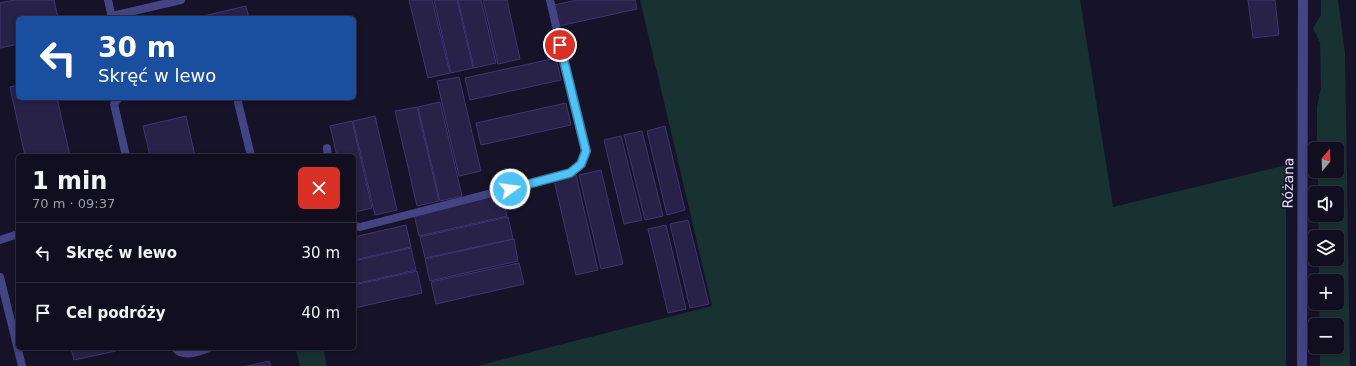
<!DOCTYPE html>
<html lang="pl">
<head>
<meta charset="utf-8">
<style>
	:root { --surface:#100e1f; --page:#1e1c2c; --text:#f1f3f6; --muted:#9c9ca4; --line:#302e3d }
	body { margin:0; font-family:"DejaVu Sans",sans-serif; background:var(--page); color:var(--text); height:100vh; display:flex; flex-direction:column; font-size:15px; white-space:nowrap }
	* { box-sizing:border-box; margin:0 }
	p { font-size:13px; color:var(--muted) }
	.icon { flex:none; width:22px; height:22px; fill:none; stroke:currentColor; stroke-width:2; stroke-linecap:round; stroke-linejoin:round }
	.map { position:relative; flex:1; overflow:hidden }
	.details { position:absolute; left:16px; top:154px; width:340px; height:196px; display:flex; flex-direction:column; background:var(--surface); border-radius:6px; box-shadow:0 2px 6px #0003,0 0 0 1px var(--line) }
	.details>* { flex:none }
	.top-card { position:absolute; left:16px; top:16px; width:340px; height:84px; border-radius:6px; box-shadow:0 2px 6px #0003,0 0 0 1px var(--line); background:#1a4fa0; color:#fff; overflow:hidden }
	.needle { width:26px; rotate:19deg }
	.controls { position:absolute; left:1308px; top:142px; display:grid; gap:8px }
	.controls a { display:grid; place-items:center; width:36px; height:36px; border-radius:6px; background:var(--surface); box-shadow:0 2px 6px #0003,0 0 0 1px var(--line); font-size:20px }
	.pin { position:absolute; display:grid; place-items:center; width:34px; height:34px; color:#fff; margin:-17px; border:2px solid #fff; border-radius:50%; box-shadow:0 1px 4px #0007 }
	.me { position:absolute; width:44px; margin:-22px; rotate:76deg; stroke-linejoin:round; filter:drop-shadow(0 0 3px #0008) }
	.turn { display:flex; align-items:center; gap:14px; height:84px; padding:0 16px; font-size:18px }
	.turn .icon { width:52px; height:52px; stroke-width:2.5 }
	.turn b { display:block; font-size:28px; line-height:34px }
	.round { display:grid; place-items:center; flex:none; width:42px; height:42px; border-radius:6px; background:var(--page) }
	.headline { display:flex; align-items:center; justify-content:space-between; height:68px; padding:0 16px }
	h1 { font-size:24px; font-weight:600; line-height:30px }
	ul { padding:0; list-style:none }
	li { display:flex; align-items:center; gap:12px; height:60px; padding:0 16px; border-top:1px solid var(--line) }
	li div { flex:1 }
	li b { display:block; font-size:15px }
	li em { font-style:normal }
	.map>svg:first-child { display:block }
	.green { fill:#173231 }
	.building { fill:#282148; stroke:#403572 }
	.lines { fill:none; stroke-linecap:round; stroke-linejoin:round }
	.lane { stroke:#444383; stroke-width:8 }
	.street { stroke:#444383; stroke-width:10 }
	.route-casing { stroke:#337fa1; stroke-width:10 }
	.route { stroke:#4fc3f7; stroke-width:7 }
	.labels { text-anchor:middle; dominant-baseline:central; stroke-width:3; stroke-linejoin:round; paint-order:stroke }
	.street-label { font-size:14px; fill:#e1defc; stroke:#161329 }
</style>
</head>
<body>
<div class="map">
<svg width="1356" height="366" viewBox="0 0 1356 366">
	<rect width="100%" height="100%" fill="#161329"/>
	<path class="green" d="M640,0H1080L1113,207L1286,165V366H477L712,306Z
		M1321,0H1338L1345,53L1350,366H1320V347H1337V325H1320L1319,303H1337V281H1319V259H1337V237H1319L1318,215H1337V193H1318V171H1337V149H1317V107L1321,88L1320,42L1313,28L1321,15Z
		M306,348H323L327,366H300L296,350Z"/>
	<path class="building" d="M14,0H54L58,18H18V44L0,48V3Z
		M409,0H432L450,73L428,78Z
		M434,0H457L473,68L451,73Z
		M458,0H481L496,63L474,68Z
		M483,0H507L520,59L498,64Z
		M577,0H635L637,9L559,26L554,5Z
		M1248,0H1275L1279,35L1253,38Z
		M246,6L249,18H195Z
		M556,58L561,80L470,100L465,78Z
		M459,77L481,171L459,176L437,81Z
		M18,85V98H57L70,156H25L10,87Z
		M440,102L462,196L440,201L418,107Z
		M566,103L571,125L481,145L476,123Z
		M417,107L439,201L417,206L395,111Z
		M186,116L195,156H150L143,126Z
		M375,116L397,210L375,215L353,121Z
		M352,121L372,208L354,212V156H337L330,126Z
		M665,126L685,210L667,215L647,131Z
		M642,131L663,216L645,220L624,135Z
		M621,136L642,220L624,224L604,140Z
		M601,170L623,264L601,269L579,175Z
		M576,175L598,270L576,275L554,180Z
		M502,194L507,216L419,236L414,214Z
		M508,217L513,239L425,258L420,237Z
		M688,220L709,304L690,308L670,224Z
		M406,225L411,247L354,260V237Z
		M666,225L686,309L668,313L648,229Z
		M514,239L518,261L430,281L425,259Z
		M411,248L416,270L354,284V261Z
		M519,263L524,284L436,304L431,282Z
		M417,271L422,293L354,308V285Z
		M71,348H116V351L74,360Z
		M269,361L271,366H247Z"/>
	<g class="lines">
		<path class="lane" d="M108,0L112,18
			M112,16L181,0
			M119,98L114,104L126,156
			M237,98L251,156
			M327,148L328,156
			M354,226L360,227L570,173L581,165L585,151L550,0
			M0,240L18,234
			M0,277L22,366
			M175,348C183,358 198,352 209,348"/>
		<path class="street" d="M1302,366L1303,0"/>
	</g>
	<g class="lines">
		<defs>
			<path id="route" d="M510,189L570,173L581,164L586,151L560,45"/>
		</defs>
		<use href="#route" class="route-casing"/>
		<use href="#route" class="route"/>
	</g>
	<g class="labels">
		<g class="street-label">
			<text transform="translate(1288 183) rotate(-89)">Różana</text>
		</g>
	</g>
</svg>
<div class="controls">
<a><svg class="needle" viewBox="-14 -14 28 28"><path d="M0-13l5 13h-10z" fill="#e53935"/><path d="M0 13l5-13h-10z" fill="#9c9ca4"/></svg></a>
<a><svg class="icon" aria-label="sound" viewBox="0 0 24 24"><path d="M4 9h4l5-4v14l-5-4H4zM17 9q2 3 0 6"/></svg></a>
<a><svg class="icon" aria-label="layers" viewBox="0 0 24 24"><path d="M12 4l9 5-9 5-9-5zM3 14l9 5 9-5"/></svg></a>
<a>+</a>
<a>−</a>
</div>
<div class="pin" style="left:560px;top:45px;background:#d93025"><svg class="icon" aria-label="arrive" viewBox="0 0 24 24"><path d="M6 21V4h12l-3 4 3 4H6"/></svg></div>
<svg class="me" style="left:510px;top:189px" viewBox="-20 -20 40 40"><circle r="17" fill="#4fc3f7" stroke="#fff" stroke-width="3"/><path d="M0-11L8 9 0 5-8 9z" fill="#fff"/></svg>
<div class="top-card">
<div class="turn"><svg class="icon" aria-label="left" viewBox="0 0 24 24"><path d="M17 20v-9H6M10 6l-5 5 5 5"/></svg><div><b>30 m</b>Skręć w lewo</div></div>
</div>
<section class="details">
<div class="headline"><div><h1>1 min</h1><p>70 m · 09:37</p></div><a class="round" style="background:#d93025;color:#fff"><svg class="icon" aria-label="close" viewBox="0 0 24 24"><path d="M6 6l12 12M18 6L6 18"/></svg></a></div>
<ul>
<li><svg class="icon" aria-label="left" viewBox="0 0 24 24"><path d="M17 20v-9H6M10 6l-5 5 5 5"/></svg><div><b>Skręć w lewo</b></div><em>30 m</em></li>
<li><svg class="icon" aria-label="arrive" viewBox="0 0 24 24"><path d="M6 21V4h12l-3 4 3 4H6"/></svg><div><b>Cel podróży</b></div><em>40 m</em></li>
</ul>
</section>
</div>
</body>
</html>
